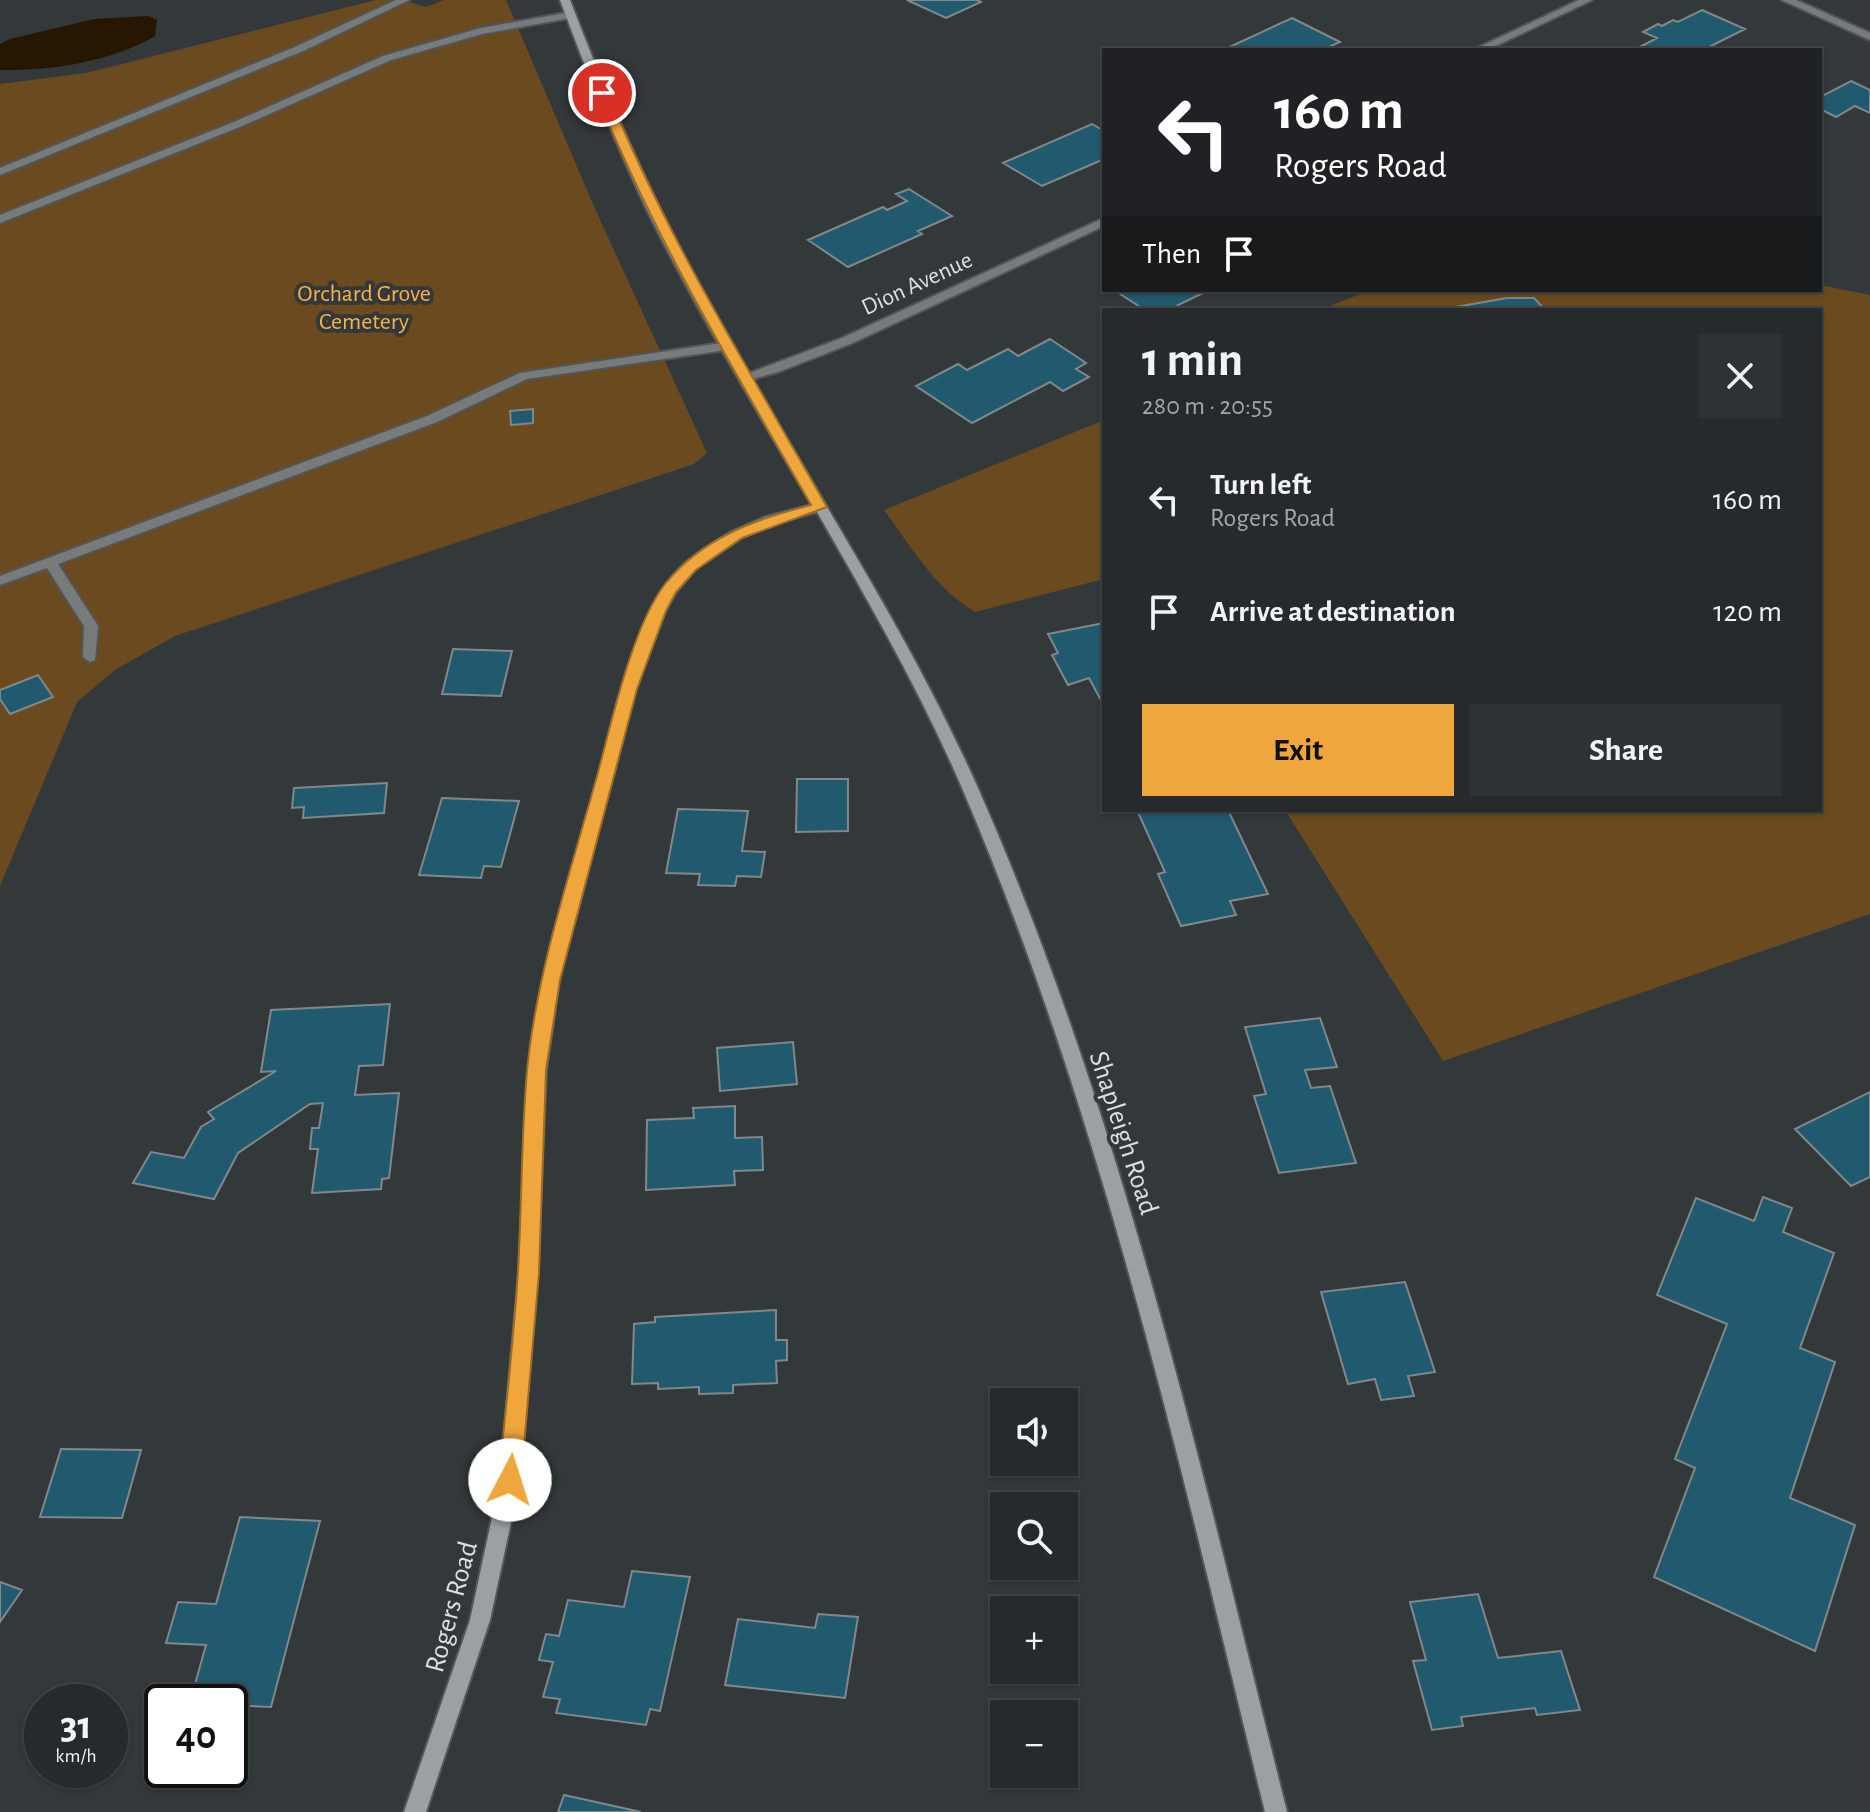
<!DOCTYPE html>
<html lang="en">
<head>
<meta charset="utf-8">
<style>
	:root { --surface:#262a2c; --page:#2e3234; --text:#f1f3f6; --muted:#a4a7a9; --line:#424648; --accent:#efa73d }
	body { margin:0; font-family:"Alegreya Sans",sans-serif; background:var(--page); color:var(--text); height:100vh; display:flex; flex-direction:column; font-size:30px; white-space:nowrap }
	* { box-sizing:border-box; margin:0 }
	p { font-size:26px; color:var(--muted) }
	.icon { flex:none; width:44px; height:44px; fill:none; stroke:currentColor; stroke-width:2; stroke-linecap:round; stroke-linejoin:round }
	.map { position:relative; flex:1; overflow:hidden }
	.drawer { position:absolute; left:1102px; top:308px; width:720px; height:504px; display:flex; flex-direction:column; background:var(--surface); border-radius:0px; box-shadow:0 2px 6px #0004,0 0 0 2px var(--line) }
	.drawer>* { flex:none }
	.banner { position:absolute; left:1102px; top:48px; width:720px; height:244px; border-radius:0px; box-shadow:0 2px 6px #0004,0 0 0 2px var(--line); background:#202124; color:#fff; overflow:hidden }
	.tools { position:absolute; left:990px; top:1388px; display:grid; gap:16px }
	.tools a { display:grid; place-items:center; width:88px; height:88px; border-radius:0px; background:var(--surface); box-shadow:0 2px 6px #0004,0 0 0 2px var(--line); font-size:40px }
	.speed { position:absolute; left:24px; top:1684px; display:flex; gap:16px; font-size:40px; font-weight:700; text-align:center }
	.speed>* { display:grid; place-content:center; width:104px; height:104px; border-radius:50%; background:var(--surface); box-shadow:0 2px 6px #0004,0 0 0 2px var(--line); line-height:1 }
	.speed small { font-size:20px; font-weight:400 }
	.speed .limit { border:4px solid #111; border-radius:12px; background:#fff; color:#111 }
	.pin { position:absolute; display:grid; place-items:center; width:68px; height:68px; color:#fff; margin:-34px; border:4px solid #fff; border-radius:50%; box-shadow:0 2px 8px #0007 }
	.me { position:absolute; width:88px; margin:-44px; rotate:5deg; stroke-linejoin:round; filter:drop-shadow(0 0 6px #0008) }
	.turn { display:flex; align-items:center; gap:28px; height:168px; padding:0 40px; font-size:36px }
	.turn .icon { width:104px; height:104px; stroke-width:2.5 }
	.turn b { display:block; font-size:56px; line-height:68px }
	.then { display:flex; align-items:center; height:76px; padding:0 40px; background:#0003; gap:16px; font-size:30px }
	.round { display:grid; place-items:center; flex:none; width:84px; height:84px; border-radius:0px; background:var(--page) }
	.headline { display:flex; align-items:center; justify-content:space-between; height:136px; padding:0 40px }
	h1 { font-size:48px; font-weight:700; line-height:60px }
	.cta { display:flex; gap:16px; margin-top:auto; padding:16px 40px }
	.cta a { flex:1; height:92px; border-radius:0px; background:var(--accent); color:#111; font-size:32px; font-weight:700; line-height:92px; text-align:center }
	.cta a+a { background:var(--page); color:var(--text) }
	ul { padding:0; list-style:none }
	li { display:flex; align-items:center; gap:24px; height:112px; padding:0 40px }
	li div { flex:1 }
	li b { display:block; font-size:30px }
	li em { font-style:normal }
	.map>svg:first-child { display:block }
	.green { fill:#6a4a1e }
	.water { fill:#271601 }
	.building { fill:#21596f; stroke:#81888b; stroke-width:2 }
	.lines { fill:none; stroke-linecap:round; stroke-linejoin:round }
	.lane-casing { stroke:#515659; stroke-width:4 }
	.street-casing { stroke:#515659; stroke-width:4 }
	.secondary-casing { stroke:#515659; stroke-width:4 }
	.lane { fill:#787b7c; fill-rule:evenodd }
	.street { fill:#787b7c; fill-rule:evenodd }
	.secondary { fill:#9ca0a2; fill-rule:evenodd }
	.route { fill:#efa73d; stroke:#9b6d28; stroke-width:2 }
	.labels { text-anchor:middle; dominant-baseline:central; stroke-width:8; stroke-linejoin:round; paint-order:stroke }
	.far-street-label { font-size:24px; fill:#dce0e1; stroke:#33383b }
	.far-park-label { font-size:24px; fill:#f9b14a; stroke:#33383b }
	.street-label { font-size:28px; fill:#dce0e1; stroke:#33383b }
</style>
</head>
<body>
<div class="map">
<svg width="1870" height="1812" viewBox="0 0 1870 1812">
	<rect width="100%" height="100%" fill="#33383b"/>
	<path class="green" d="M376,0H402L426,7L444,0H506L596,211L707,453L694,464L175,636L115,670L77,702L0,886V84L86,73Z
		M1820,285L1870,295V914L1443,1061L1285,810H1820V310H1320L1370,290H1820Z
		M1104,420V579L975,612C935,588 911,547 884,510Z"/>
	<path class="water" d="M148,16L157,20L155,36C111,62 50,71 0,70V44L10,39L94,19Z"/>
	<path class="building" d="M907,0H977L981,2L946,18Z
		M1702,10L1745,29L1703,50H1634L1657,38L1643,32L1658,24L1662,26L1673,20L1678,22Z
		M1292,18L1340,42L1322,50H1223Z
		M1851,81L1870,90V113L1855,106L1836,117L1820,109V97Z
		M1092,124L1104,131V159L1042,186L1003,163Z
		M909,189L952,216L918,231L922,234L848,267L808,240L883,207L887,210L907,201L896,194Z
		M1114,290H1209L1178,305L1186,310H1145Z
		M1507,298H1534L1545,310L1450,308Z
		M1050,339L1086,363L1076,369L1089,377L1063,391L1050,382L972,423L916,386L958,364L967,370L1008,349L1018,356Z
		M533,409V423L511,425L510,411Z
		M1104,623V706L1089,678L1068,685L1052,655L1058,653L1048,634Z
		M453,649L512,651L501,696L442,694Z
		M38,675L53,697L10,714L0,699V690Z
		M797,779H848V831L796,832Z
		M387,783L384,813L303,818L304,807L292,808L294,788Z
		M442,798L519,801L501,867L484,866L481,878L419,875Z
		M678,809L748,811L742,851L765,852L761,877L737,876L735,886L698,885L700,874L666,873Z
		M1137,810H1228L1268,894L1230,901L1236,915L1181,926L1158,874L1165,872Z
		M390,1004L383,1065L359,1066L355,1095L399,1093L389,1178L382,1179L381,1189L312,1193L318,1149H310L312,1128H319L323,1103L310,1104L238,1153L214,1199L133,1183L151,1152L184,1158L201,1127L214,1119L208,1112L276,1071L261,1072L271,1010Z
		M1320,1018L1337,1067L1305,1070L1311,1088L1330,1086L1356,1163L1279,1173L1254,1096L1266,1094L1245,1027Z
		M793,1042L797,1084L720,1091L717,1048Z
		M1870,1092V1177L1851,1186L1795,1129Z
		M735,1106V1138L762,1137L763,1170L734,1171L735,1185L646,1190L647,1120L694,1118L693,1108Z
		M1763,1197L1792,1208L1783,1232L1834,1253L1800,1348L1835,1362L1790,1498L1855,1525L1815,1651L1654,1577L1695,1468L1675,1459L1727,1324L1657,1295L1696,1198L1754,1221Z
		M1405,1282L1435,1372L1408,1376L1414,1396L1381,1400L1375,1379L1348,1384L1321,1292Z
		M776,1310V1340H787V1360L776,1361L777,1383L733,1385V1393L699,1394V1387L658,1389V1383L632,1384L634,1324L655,1322V1317Z
		M61,1449L141,1450L122,1518L40,1517Z
		M240,1517L320,1521L271,1707L230,1705V1702H190L206,1645L166,1643L178,1602L216,1604Z
		M632,1571L690,1577L660,1711L650,1709L646,1725L556,1713L560,1699L543,1697L553,1662L539,1660L546,1634L559,1636L568,1600L624,1607Z
		M0,1582L22,1590L0,1622Z
		M1478,1594L1498,1658L1561,1651L1580,1710L1537,1715L1535,1708L1461,1717L1463,1726L1432,1730L1413,1661L1426,1660L1410,1602Z
		M818,1614L858,1617L845,1698L725,1685L738,1619L815,1628Z
		M564,1795L641,1812H558Z"/>
	<g class="lines">
		<defs>
			<path id="lane" d="M396,0H409L303,51L0,175V168L295,47Z
				M571,12L576,15L575,17L482,34L391,60L242,126L0,223V215L234,122L383,56L481,28Z
				M728,342L734,346L732,349L527,379L437,422L58,564L98,626L95,660L90,662L83,657L84,626L47,568L0,585V576L427,416L520,373Z"/>
			<path id="street" d="M1579,0H1592L1487,50H1473Z
				M1782,0H1796L1870,33V40Z
				M1104,218V226L850,344L778,372L745,381L739,377L842,338Z"/>
			<path id="secondary" d="M560,0H570C610,105 655,206 709,304C797,465 902,618 977,786C1122,1113 1200,1466 1287,1812H1265C1180,1466 1103,1117 962,788C921,693 869,602 817,512L775,523L741,538L695,569L676,592L665,611L636,689L559,980L546,1070L537,1273L520,1480L490,1620L426,1812H404L470,1620L500,1480L519,1273L528,1070L543,980L622,689L651,611L665,587L685,563L731,532L765,517L812,505C755,407 696,310 646,208C614,140 586,70 560,0Z"/>
		</defs>
		<use href="#lane" class="lane-casing"/>
		<use href="#street" class="street-casing"/>
		<use href="#secondary" class="secondary-casing"/>
		<use href="#lane" class="lane"/>
		<use href="#street" class="street"/>
		<use href="#secondary" class="secondary"/>
	</g>
	<path class="route" d="M602,89L608,93C667,238 750,371 827,507L742,538L696,570L676,592L666,611L637,689L560,980L546,1070L539,1273L521,1480L518,1487L510,1490L502,1487L499,1480C505,1410 514,1340 518,1270C522,1204 521,1137 527,1071C537,967 573,865 600,765C613,715 634,624 665,584C702,538 755,519 811,505C734,370 654,237 596,93Z"/>
	<g class="labels">
		<g class="far-street-label">
			<text transform="translate(917 284) rotate(-25)">Dion Avenue</text>
		</g>
		<g class="far-park-label">
			<text x="364" y="294">Orchard Grove<tspan x="364" dy="28">Cemetery</tspan></text>
		</g>
		<g class="street-label">
			<text transform="translate(1123 1133) rotate(72)">Shapleigh Road</text>
			<text transform="translate(452 1607) rotate(-75)">Rogers Road</text>
		</g>
	</g>
</svg>
<div class="tools">
<a><svg class="icon" aria-label="sound" viewBox="0 0 24 24"><path d="M4 9h4l5-4v14l-5-4H4zM17 9q2 3 0 6"/></svg></a>
<a><svg class="icon" aria-label="search" viewBox="0 0 24 24"><circle cx="10" cy="10" r="6"/><path d="M15 15l6 6"/></svg></a>
<a>+</a>
<a>−</a>
</div>
<div class="speed"><div>31<small>km/h</small></div><div class="limit">40</div></div>
<div class="pin" style="left:602px;top:93px;background:#d93025"><svg class="icon" aria-label="arrive" viewBox="0 0 24 24"><path d="M6 21V4h12l-3 4 3 4H6"/></svg></div>
<svg class="me" style="left:510px;top:1480px" viewBox="-20 -20 40 40"><circle r="19" fill="#fff"/><path d="M0-13L10 11 0 6-10 11z" fill="#efa73d"/></svg>
<div class="banner">
<div class="turn"><svg class="icon" aria-label="left" viewBox="0 0 24 24"><path d="M17 20v-9H6M10 6l-5 5 5 5"/></svg><div><b>160 m</b>Rogers Road</div></div>
<div class="then">Then<svg class="icon" aria-label="arrive" viewBox="0 0 24 24"><path d="M6 21V4h12l-3 4 3 4H6"/></svg></div>
</div>
<section class="drawer">
<div class="headline"><div><h1>1 min</h1><p>280 m · 20:55</p></div><a class="round"><svg class="icon" aria-label="close" viewBox="0 0 24 24"><path d="M6 6l12 12M18 6L6 18"/></svg></a></div>
<ul>
<li><svg class="icon" aria-label="left" viewBox="0 0 24 24"><path d="M17 20v-9H6M10 6l-5 5 5 5"/></svg><div><b>Turn left</b><p>Rogers Road</p></div><em>160 m</em></li>
<li><svg class="icon" aria-label="arrive" viewBox="0 0 24 24"><path d="M6 21V4h12l-3 4 3 4H6"/></svg><div><b>Arrive at destination</b></div><em>120 m</em></li>
</ul>
<div class="cta"><a>Exit</a><a>Share</a></div>
</section>
</div>
</body>
</html>
